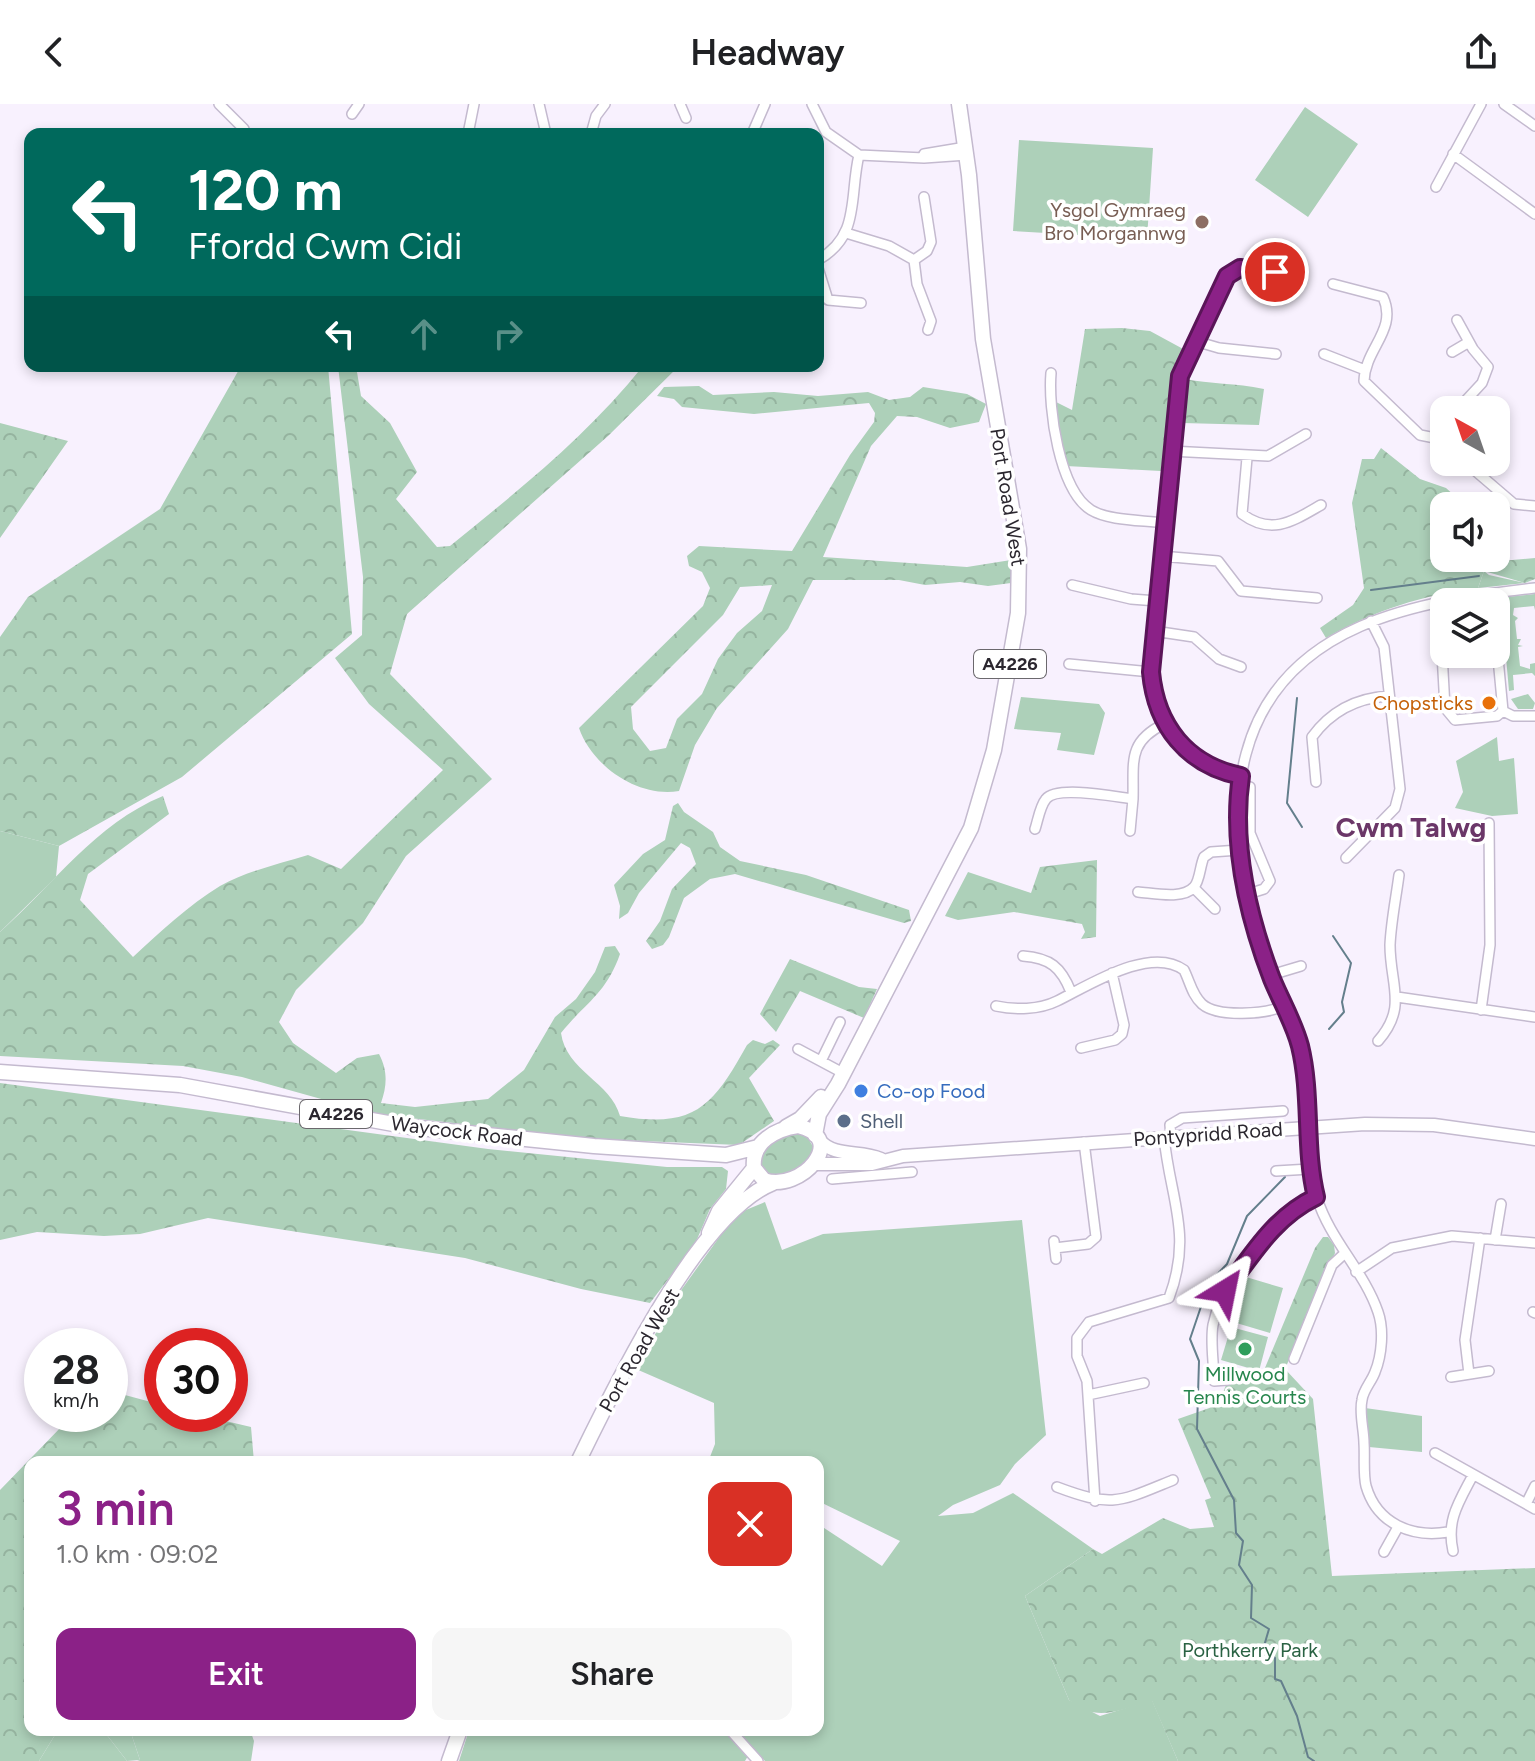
<!DOCTYPE html>
<html lang="en">
<head>
<meta charset="utf-8">
<style>
	:root { --surface:#fff; --page:#f6f6f6; --text:#202124; --muted:#757577; --accent:#8b2187 }
	body { margin:0; font-family:Figtree,sans-serif; background:var(--page); color:var(--text); height:100vh; display:flex; flex-direction:column; font-size:30px; white-space:nowrap }
	* { box-sizing:border-box; margin:0 }
	p { font-size:26px; color:var(--muted) }
	.icon { flex:none; width:44px; height:44px; fill:none; stroke:currentColor; stroke-width:2; stroke-linecap:round; stroke-linejoin:round }
	.map { position:relative; flex:1; overflow:hidden }
	.sheet { position:absolute; left:24px; top:1352px; width:800px; height:280px; display:flex; flex-direction:column; background:var(--surface); border-radius:16px; box-shadow:0 4px 12px #0003 }
	.sheet>* { flex:none }
	.guide { position:absolute; left:24px; top:24px; width:800px; height:244px; border-radius:16px; box-shadow:0 4px 12px #0003; background:#00695c; color:#fff; overflow:hidden }
	.needle { width:52px; rotate:320deg }
	.buttons { position:absolute; left:1430px; top:292px; display:grid; gap:16px }
	.buttons a { display:grid; place-items:center; width:80px; height:80px; border-radius:16px; background:var(--surface); box-shadow:0 4px 12px #0003; font-size:40px }
	.speed { position:absolute; left:24px; top:1224px; display:flex; gap:16px; font-size:40px; font-weight:700; text-align:center }
	.speed>* { display:grid; place-content:center; width:104px; height:104px; border-radius:50%; background:var(--surface); box-shadow:0 4px 12px #0003; line-height:1 }
	.speed small { font-size:20px; font-weight:400 }
	.speed .limit { border:12px solid #d22; background:#fff; color:#111 }
	.pin { position:absolute; display:grid; place-items:center; width:68px; height:68px; color:#fff; margin:-34px; border:4px solid #fff; border-radius:50%; box-shadow:0 2px 8px #0007 }
	.me { position:absolute; width:88px; margin:-44px; rotate:35deg; stroke-linejoin:round; filter:drop-shadow(0 0 6px #0008) }
	.turn { display:flex; align-items:center; gap:28px; height:168px; padding:0 32px; font-size:36px }
	.turn .icon { width:104px; height:104px; stroke-width:2.5 }
	.turn b { display:block; font-size:56px; line-height:68px }
	.lanes { display:flex; align-items:center; height:76px; padding:0 32px; background:#0003; justify-content:center; gap:40px; direction:ltr }
	.lanes .off { opacity:.35 }
	.round { display:grid; place-items:center; flex:none; width:84px; height:84px; border-radius:16px; background:var(--page) }
	.head { display:flex; align-items:center; justify-content:space-between; height:136px; padding:0 32px }
	h1 { font-size:48px; font-weight:600; line-height:60px; color:var(--accent) }
	.button { display:flex; gap:16px; margin-top:auto; padding:16px 32px }
	.button a { flex:1; height:92px; border-radius:16px; background:var(--accent); color:#fff; font-size:32px; font-weight:600; line-height:92px; text-align:center }
	.button a+a { background:var(--page); color:var(--text) }
	header { display:flex; justify-content:space-between; align-items:center; height:104px; padding:0 32px; background:var(--surface); font-size:36px; font-weight:600 }
	.map>svg:first-child { display:block }
	.grass { fill:#add0b9 }
	.forest { fill:url(#forest-crowns); fill-rule:evenodd }
	.lines { fill:none; stroke-linecap:round; stroke-linejoin:round }
	.stream { stroke:#647f8c; stroke-width:2 }
	.minor-casing { stroke:#c4bacf; stroke-width:12 }
	.secondary-casing { stroke:#c4bacf; stroke-width:15 }
	.primary-casing { stroke:#c4bacf; stroke-width:17 }
	.minor { stroke:#fff; stroke-width:9 }
	.secondary { stroke:#fff; stroke-width:12 }
	.primary { stroke:#fff; stroke-width:14 }
	.route-casing { stroke:#5a1558; stroke-width:20 }
	.route { stroke:#8b2187; stroke-width:14 }
	.education-dot { fill:#8d6e63; stroke:#fff; stroke-width:3 }
	.food-dot { fill:#e8710a; stroke:#fff; stroke-width:3 }
	.shop-dot { fill:#3f7fe0; stroke:#fff; stroke-width:3 }
	.service-dot { fill:#5c6f8a; stroke:#fff; stroke-width:3 }
	.leisure-dot { fill:#2e9e5b; stroke:#fff; stroke-width:3 }
	.labels { text-anchor:middle; dominant-baseline:central; stroke-width:7; stroke-linejoin:round; paint-order:stroke }
	.shield { fill:#fff; stroke:#6b686d; stroke-width:2 }
	.shield-label { font-size:18px; font-weight:bold; fill:#2b272f }
	.education-label { font-size:20px; fill:#785e54; stroke:#fff; text-anchor:end }
	.street-label { font-size:20px; fill:#2b272f; stroke:#fff }
	.food-label { font-size:20px; fill:#c56008; stroke:#fff; text-anchor:end }
	.shop-label { font-size:20px; fill:#366cbe; stroke:#fff; text-anchor:start }
	.service-label { font-size:20px; fill:#4e5e75; stroke:#fff; text-anchor:start }
	.leisure-label { font-size:20px; fill:#27864d; stroke:#fff }
	.park-label { font-size:20px; fill:#2a6243; stroke:#fff }
	.district-label { font-size:28px; font-weight:bold; fill:#6b3768; stroke:#fff }
</style>
</head>
<body>
<header><svg class="icon" aria-label="back" viewBox="0 0 24 24"><path d="M15 5l-7 7 7 7"/></svg>Headway<svg class="icon" aria-label="share" viewBox="0 0 24 24"><path d="M12 15V3M7 8l5-5 5 5M5 13v7h14v-7"/></svg></header>
<div class="map">
<svg width="1535" height="1657" viewBox="0 0 1535 1657">
	<defs>
		<pattern id="forest-crowns" width="20" height="18" patternUnits="userSpaceOnUse" patternTransform="scale(2)"><rect width="20" height="18" fill="#add0b9"/><path d="M2 6a3 3 0 1 1 6 0M12 15a3 3 0 1 1 6 0" fill="none" stroke="#95b39f"/></pattern>
	</defs>
	<rect width="100%" height="100%" fill="#f8f1fe"/>
	<path class="grass" d="M1305,3L1358,40L1308,113L1255,76Z
		M1019,36L1153,44L1147,135L1013,127Z
		M1484,467L1489,471L1525,479L1478,484Z
		M1535,490V506L1534,502L1514,504L1513,511L1518,514L1515,517L1517,535H1521L1518,541L1523,542L1518,543L1520,562L1530,565V560L1535,559V572L1532,569L1513,571L1514,586L1509,587L1501,497L1506,493Z
		M1021,593L1099,600L1105,609L1094,651L1057,646L1061,629L1014,625Z
		M1497,633L1499,657L1514,654L1518,710L1492,712L1455,704L1463,688L1456,657Z
		M0,727L59,742L56,773L0,828Z
		M793,1028L805,1029L815,1046C802,1065 788,1074 765,1070L758,1053L773,1037Z
		M765,1098L782,1146L823,1130L1022,1116L1046,1331L1015,1360L1000,1381L953,1401L938,1412L973,1409L1013,1389L1093,1445L1025,1492L1069,1596L1100,1612L1152,1596L1178,1657H765L737,1626H818V1420L882,1462L900,1437L818,1397V1358H708L715,1340L714,1299L636,1265L674,1196L736,1110Z
		M1246,1173L1283,1184L1270,1229L1233,1218Z
		M1231,1223L1268,1233L1259,1267L1221,1256Z
		M1365,1304L1422,1312V1348L1369,1343Z
		M103,1626L127,1657H39L58,1626Z
		M130,1626H250L254,1637L251,1657H137L140,1656Z
		M469,1626H724L748,1652L745,1657H459Z"/>
	<path class="forest" d="M1122,224L1150,227L1185,246L1173,273L1161,367L1066,362L1052,296L1072,306L1085,225Z
		M241,262H328L352,530L182,673L59,742L0,727V533L28,493L160,405Z
		M338,262H356L361,292L390,319L417,368L396,395L437,443L450,442C519,386 587,332 643,262H679L608,332L407,510L390,570L492,675L406,752L363,819L296,886L279,918L293,939L336,969L357,954L379,950C388,967 387,982 381,999L415,1003L488,995L524,966L555,913L576,895L595,868L605,843L615,842L620,850C606,890 586,898 561,929C566,967 611,978 620,1012C695,1025 713,1002 747,941L753,936L765,940L773,936L780,941L749,974L774,1017L739,1041L592,1035L375,1010L242,973L183,962L0,952V828C54,780 95,720 163,692L169,710L88,770L80,796L133,853C160,828 189,801 220,782C247,767 279,760 308,751L341,765L443,666L369,600L335,554L362,531L363,473Z
		M1183,275C1211,280 1235,279 1264,285L1259,321L1182,319Z
		M699,282L713,291L774,288L818,292L868,288L889,296L910,293L923,283L967,290L986,300L979,318L950,324L917,313L897,312L871,342L823,453L967,463L1011,456V479L988,482L960,478L925,481L899,476H813L788,525L717,604L695,641L679,687C638,694 592,662 579,624L703,502L710,484L702,468L689,462L687,452L699,442L792,447L850,351L874,318L875,309L869,299L754,310L682,303L674,295L657,292L664,283ZM772,481L762,507L737,529L718,555L702,590L677,615L666,644L650,647L633,625L631,603L723,511L740,483Z
		M0,319L68,337L0,434Z
		M1381,344L1420,375L1446,384L1466,402H1444V454H1485L1490,458L1535,454V475L1525,479L1484,467L1478,484C1420,492 1378,505 1326,534L1320,524L1353,501L1364,484L1352,399L1362,355H1374Z
		M1528,590L1535,599L1533,605H1518L1511,595Z
		M678,699L684,708L713,728L720,743L740,757L806,771L909,806L911,817L904,819L735,770L710,775L684,794L669,833L663,841L652,845L646,837L660,817L672,785L696,760L690,744L681,739L639,789L628,809L619,815L620,802L614,781L643,750L665,736L673,702Z
		M1097,756L1096,833L1081,835L1085,828L1082,820L1014,808L958,816L945,812L968,768L1031,789L1040,763Z
		M790,855L859,883L877,885L864,914L800,887L776,928L760,910Z
		M0,979L488,1045L667,1063H722L728,1067L726,1085L710,1105L695,1140L650,1199L581,1185L465,1154L208,1114L140,1130L104,1132L37,1128L0,1136Z
		M797,1030L807,1036L809,1043L796,1064L768,1055L765,1049L769,1041Z
		M1323,1133H1328L1334,1141L1335,1149L1285,1265L1313,1295L1332,1472L1535,1464V1657H1178L1152,1597C1121,1605 1096,1620 1069,1596L1025,1492L1093,1445L1102,1450L1163,1414L1190,1425L1214,1423L1205,1396L1211,1394L1178,1315L1218,1301L1232,1266L1262,1271L1315,1144Z
		M125,1291L162,1301V1310H196L251,1323L254,1358H30V1626H58L39,1657H0V1386L64,1320L85,1310H110V1298Z
		M103,1626H130L140,1656L127,1657Z"/>
	<g class="lines">
		<path class="stream" d="M1371,486L1479,472
			M1297,594L1287,699L1302,723
			M1329,925L1344,908L1342,898L1351,859L1333,832
			M1285,1073L1247,1112L1227,1160L1209,1179L1190,1235L1199,1257L1197,1325L1234,1396L1236,1429L1243,1437L1239,1461L1252,1481L1251,1514L1269,1525L1264,1542L1275,1554V1575L1281,1577L1297,1612L1308,1653L1314,1657"/>
		<defs>
			<path id="minor" d="M219,0L244,25
				M539,0L546,30
				M680,0L686,14
				M812,0L826,28L859,51L924,54L967,51
				M1504,0L1535,22
				M352,10L359,0
				M468,30L474,0
				M591,30L596,12L605,0
				M752,30L765,0
				M924,50L966,43
				M1453,50L1535,110
				M1436,83L1481,0
				M846,129L889,142L914,156L927,147L931,138L924,93
				M818,156C861,132 849,92 859,51
				M914,156L917,180L931,217L928,226
				M818,164L828,196L861,199
				M1333,180L1383,193C1398,226 1365,244 1364,277L1420,331L1440,335L1444,339
				M1457,216L1473,245L1488,263L1482,279L1457,306
				M1195,237L1219,244L1276,250
				M1452,248L1469,238
				M1324,250L1365,266
				M1051,269C1048,304 1059,386 1091,406C1109,417 1142,416 1164,419
				M1170,347L1268,352L1306,330
				M1247,354L1242,410C1272,432 1293,417 1321,401
				M1465,358L1514,400L1535,402
				M1161,452L1218,457L1241,487L1317,494
				M1072,481L1131,495L1157,497
				M1154,527L1194,533L1219,555L1241,563
				M1496,533L1503,607
				M1442,549L1445,604L1455,616L1497,612L1503,607L1513,612H1535
				M1069,560L1151,568
				M1241,672C1187,661 1156,622 1151,568L1180,272L1227,172L1240,164L1297,171
				M1316,678L1312,633C1331,607 1357,594 1388,592
				M1035,725C1038,716 1040,702 1046,695C1057,681 1116,693 1133,695C1134,658 1127,638 1164,620
				M1130,727L1133,695
				M1346,754L1395,704L1400,685L1384,543L1371,517
				M1194,784L1215,805
				M1138,788C1153,789 1183,796 1194,783C1200,777 1200,761 1204,753L1211,748L1239,746
				M1248,790L1264,785L1270,777L1250,729V683
				M1023,852C1050,854 1061,863 1071,888
				M1271,871L1301,862
				M1397,893L1535,913
				M996,902C1015,906 1039,906 1057,897C1088,882 1150,841 1184,866C1190,878 1192,891 1202,900C1218,914 1266,910 1284,902
				M1481,906L1490,841L1489,719
				M1378,937C1408,903 1390,881 1390,841C1391,818 1396,794 1399,771
				M1081,944L1115,936L1122,930L1124,921L1112,869
				M798,945L843,969
				M821,957L840,918
				M1171,1033L1170,1021L1182,1014L1283,1007
				M1276,1067L1310,1065
				M832,1075L912,1068
				M1495,1136L1501,1100
				M1054,1137L1056,1155
				M1055,1144L1088,1140L1096,1133L1084,1038
				M1356,1168L1392,1144L1452,1132L1535,1139
				M1533,1208L1535,1209
				M1294,1255L1332,1161L1344,1150
				M1469,1270L1465,1236L1480,1134
				M1451,1273L1489,1267
				M1227,1276L1214,1277C1214,1259 1210,1238 1213,1221C1223,1173 1273,1113 1316,1093
				M1088,1291L1144,1279
				M1435,1349L1535,1405
				M1057,1383C1113,1404 1119,1398 1173,1376
				M1095,1397L1087,1277L1077,1252V1234L1089,1218L1169,1194C1193,1130 1170,1095 1164,1033
				M1526,1400L1535,1382
				M1448,1428C1412,1434 1377,1420 1366,1382C1363,1370 1365,1352 1364,1339C1364,1326 1359,1309 1362,1296C1363,1286 1372,1277 1375,1268C1382,1251 1384,1225 1378,1208C1364,1167 1330,1136 1317,1094C1301,1043 1314,986 1298,936C1291,914 1279,894 1271,873C1257,836 1246,793 1240,754C1235,719 1237,684 1246,650C1281,518 1420,497 1535,484
				M1453,1447C1446,1416 1459,1398 1473,1371
				M1384,1448L1398,1423
				M730,1626L758,1657"/>
			<path id="secondary" d="M818,1035C836,1055 859,1045 881,1055
				M815,1060H872L903,1052L1365,1020L1434,1021L1535,1035"/>
			<path id="primary" d="M0,968L180,981L410,1023L594,1042L726,1051L758,1043
				M798,1022C850,1034 801,1089 764,1076L754,1064C751,1038 776,1025 798,1022Z
				M786,1023L800,1015L821,993
				M815,1031L819,1010L838,980L971,724L994,646L1018,509L1019,445L983,235L969,71L959,0
				M709,1129L719,1107L754,1064
				M578,1358C614,1284 698,1109 773,1079
				M449,1657L460,1626"/>
		</defs>
		<use href="#minor" class="minor-casing"/>
		<use href="#secondary" class="secondary-casing"/>
		<use href="#primary" class="primary-casing"/>
		<use href="#minor" class="minor"/>
		<use href="#secondary" class="secondary"/>
		<use href="#primary" class="primary"/>
	</g>
	<g class="lines">
		<defs>
			<path id="route" d="M1225,1187C1252,1151 1274,1113 1316,1093C1304,1044 1312,991 1300,942C1294,919 1281,897 1272,875C1248,812 1231,739 1241,672C1187,661 1156,622 1151,568L1180,272L1227,172L1240,164L1275,168"/>
		</defs>
		<use href="#route" class="route-casing"/>
		<use href="#route" class="route"/>
	</g>
	<circle class="education-dot" cx="1202" cy="118" r="8"/>
	<circle class="food-dot" cx="1489" cy="599" r="8"/>
	<circle class="shop-dot" cx="861" cy="987" r="8"/>
	<circle class="service-dot" cx="844" cy="1017" r="8"/>
	<circle class="leisure-dot" cx="1245" cy="1245" r="8"/>
	<g class="labels">
		<g class="shield">
			<rect x="974" y="546" width="72" height="28" rx="6"/>
			<rect x="300" y="996" width="72" height="28" rx="6"/>
		</g>
		<g class="shield-label">
			<text x="1010" y="560">A4226</text>
			<text x="336" y="1010">A4226</text>
		</g>
		<g class="education-label">
			<text x="1186" y="106">Ysgol Gymraeg<tspan x="1186" dy="23">Bro Morgannwg</tspan></text>
		</g>
		<g class="street-label">
			<text transform="translate(1008 393) rotate(81)">Port Road West</text>
			<text transform="translate(457 1027) rotate(7)">Waycock Road</text>
			<text transform="translate(1208 1030) rotate(-4)">Pontypridd Road</text>
			<text transform="translate(639 1246) rotate(-60)">Port Road West</text>
		</g>
		<g class="food-label">
			<text x="1473" y="599">Chopsticks</text>
		</g>
		<g class="shop-label">
			<text x="877" y="987">Co-op Food</text>
		</g>
		<g class="service-label">
			<text x="860" y="1017">Shell</text>
		</g>
		<g class="leisure-label">
			<text x="1245" y="1270">Millwood<tspan x="1245" dy="23">Tennis Courts</tspan></text>
		</g>
		<g class="park-label">
			<text x="1250" y="1546">Porthkerry Park</text>
		</g>
		<g class="district-label">
			<text x="1411" y="723">Cwm Talwg</text>
		</g>
	</g>
</svg>
<div class="buttons">
<a><svg class="needle" viewBox="-14 -14 28 28"><path d="M0-13l5 13h-10z" fill="#e53935"/><path d="M0 13l5-13h-10z" fill="#757577"/></svg></a>
<a><svg class="icon" aria-label="sound" viewBox="0 0 24 24"><path d="M4 9h4l5-4v14l-5-4H4zM17 9q2 3 0 6"/></svg></a>
<a><svg class="icon" aria-label="layers" viewBox="0 0 24 24"><path d="M12 4l9 5-9 5-9-5zM3 14l9 5 9-5"/></svg></a>
</div>
<div class="speed"><div>28<small>km/h</small></div><div class="limit">30</div></div>
<div class="pin" style="left:1275px;top:168px;background:#d93025"><svg class="icon" aria-label="arrive" viewBox="0 0 24 24"><path d="M6 21V4h12l-3 4 3 4H6"/></svg></div>
<svg class="me" style="left:1225px;top:1187px" viewBox="-20 -20 40 40"><path d="M0-17L14 15 0 8-14 15z" fill="#8b2187" stroke="#fff" stroke-width="4"/></svg>
<div class="guide">
<div class="turn"><svg class="icon" aria-label="left" viewBox="0 0 24 24"><path d="M17 20v-9H6M10 6l-5 5 5 5"/></svg><div><b>120 m</b>Ffordd Cwm Cidi</div></div>
<div class="lanes"><svg class="icon" aria-label="left" viewBox="0 0 24 24"><path d="M17 20v-9H6M10 6l-5 5 5 5"/></svg><svg class="icon off" aria-label="ahead" viewBox="0 0 24 24"><path d="M12 20V5M6 11l6-6 6 6"/></svg><svg class="icon off" aria-label="right" viewBox="0 0 24 24"><path d="M7 20v-9h11M14 6l5 5-5 5"/></svg></div>
</div>
<section class="sheet">
<div class="head"><div><h1>3 min</h1><p>1.0 km · 09:02</p></div><a class="round" style="background:#d93025;color:#fff"><svg class="icon" aria-label="close" viewBox="0 0 24 24"><path d="M6 6l12 12M18 6L6 18"/></svg></a></div>
<div class="button"><a>Exit</a><a>Share</a></div>
</section>
</div>
</body>
</html>
